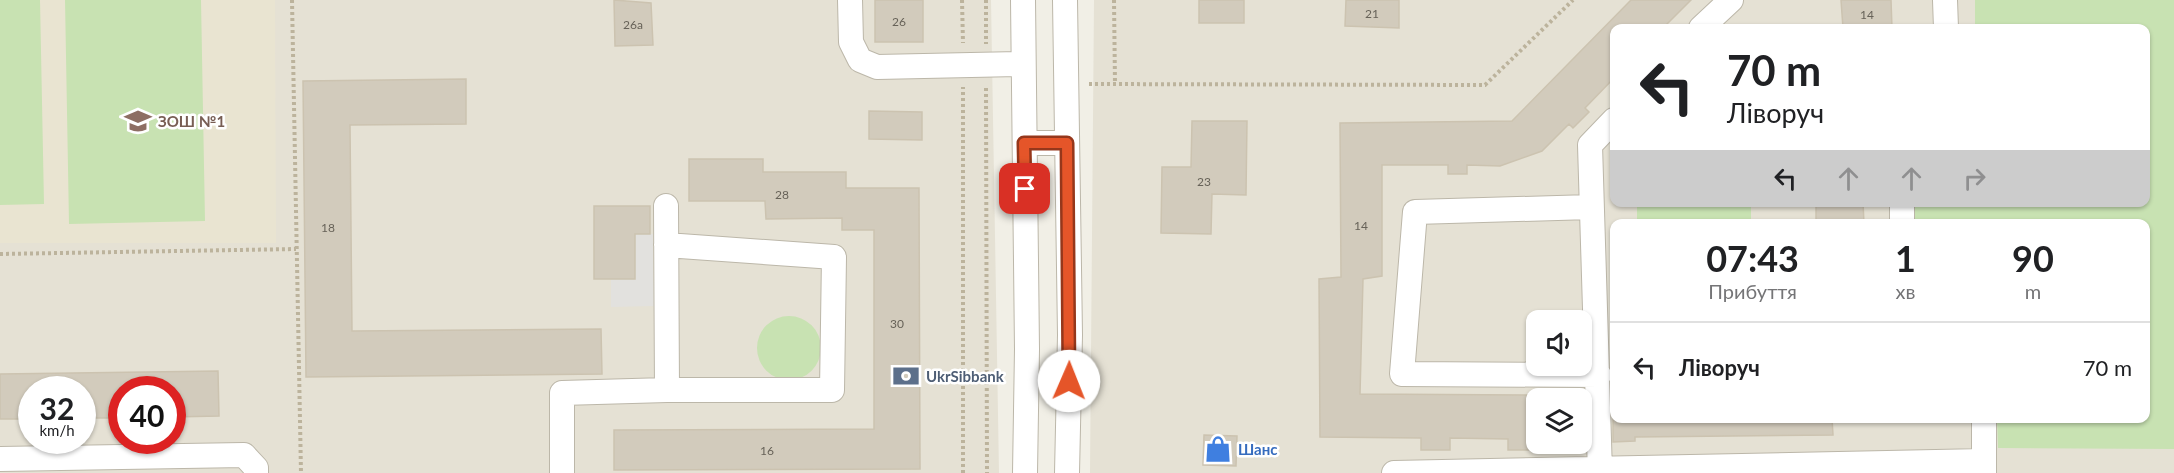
<!DOCTYPE html>
<html lang="uk">
<head>
<meta charset="utf-8">
<style>
	:root { --surface:#fff; --page:#f2f2f2; --text:#202124; --muted:#757577; --line:#e0e0e0 }
	body { margin:0; font-family:Lato,sans-serif; background:var(--page); color:var(--text); height:100vh; display:flex; flex-direction:column; font-size:22px; white-space:nowrap }
	* { box-sizing:border-box; margin:0 }
	p { font-size:20px; color:var(--muted) }
	.icon { flex:none; width:33px; height:33px; fill:none; stroke:currentColor; stroke-width:2; stroke-linecap:round; stroke-linejoin:round }
	.map { position:relative; flex:1; overflow:hidden }
	.panel { position:absolute; left:1610px; top:219px; width:540px; height:204px; display:flex; flex-direction:column; background:var(--surface); border-radius:12px; box-shadow:0 2px 4px #0004 }
	.panel>* { flex:none }
	.top-card { position:absolute; left:1610px; top:24px; width:540px; height:183px; border-radius:12px; box-shadow:0 2px 4px #0004; background:#fff; color:var(--text); overflow:hidden }
	.controls { position:absolute; left:1526px; top:310px; display:grid; gap:12px }
	.controls a { display:grid; place-items:center; width:66px; height:66px; border-radius:12px; background:var(--surface); box-shadow:0 2px 4px #0004; font-size:30px }
	.speed { position:absolute; left:18px; top:376px; display:flex; gap:12px; font-size:30px; font-weight:700; text-align:center }
	.speed>* { display:grid; place-content:center; width:78px; height:78px; border-radius:50%; background:var(--surface); box-shadow:0 2px 4px #0004; line-height:1 }
	.speed small { font-size:15px; font-weight:400 }
	.speed .limit { border:9px solid #d22; background:#fff; color:#111 }
	.pin { position:absolute; display:grid; place-items:center; width:51px; height:51px; color:#fff; margin:-26px; border-radius:12px; box-shadow:0 3px 9px #0006 }
	.me { position:absolute; width:66px; margin:-33px; rotate:1deg; stroke-linejoin:round; filter:drop-shadow(0 0 4px #0008) }
	.turn { display:flex; align-items:center; gap:21px; height:126px; padding:0 18px; font-size:27px }
	.turn .icon { width:78px; height:78px; stroke-width:2.5 }
	.turn b { display:block; font-size:42px; line-height:51px }
	.lanes { display:flex; align-items:center; height:57px; padding:0 18px; background:#0003; justify-content:center; gap:30px; direction:ltr }
	.lanes .off { opacity:.35 }
	.eta { display:flex; justify-content:space-evenly; align-items:center; height:102px; text-align:center }
	.eta b { font-size:36px; font-weight:700; line-height:42px }
	ul { padding:0; list-style:none }
	li { display:flex; align-items:center; gap:18px; height:90px; padding:0 18px; border-top:2px solid var(--line) }
	li div { flex:1 }
	li b { display:block; font-size:22px }
	li em { font-style:normal }
	.map>svg:first-child { display:block }
	.residential { fill:#e5e1d4; fill-rule:evenodd }
	.education { fill:#e9e4d1 }
	.green { fill:#c8e2b2 }
	.parking { fill:#e2e1de }
	.building { fill:#d2cbbc; stroke:#ccc3b0; stroke-width:1.5 }
	.lines { fill:none; stroke-linecap:round; stroke-linejoin:round }
	.minor-casing { stroke:#bcb7a9; stroke-width:26 }
	.path { stroke:#bcb39c; stroke-width:4; stroke-dasharray:3 3; stroke-linecap:butt }
	.minor { stroke:#fff; stroke-width:24 }
	.route-casing { stroke:#95371b; stroke-width:15 }
	.route { stroke:#e55529; stroke-width:10 }
	.labels { text-anchor:middle; dominant-baseline:central; stroke-width:5; stroke-linejoin:round; paint-order:stroke }
	.number-label { font-size:12px; fill:#676258 }
	.education-label { font-size:15px; font-weight:bold; fill:#785e54; stroke:#fff; text-anchor:start }
	.service-label { font-size:15px; font-weight:bold; fill:#4e5e75; stroke:#fff; text-anchor:start }
	.shop-label { font-size:15px; font-weight:bold; fill:#366cbe; stroke:#fff; text-anchor:start }
</style>
</head>
<body>
<div class="map">
<svg width="2174" height="473" viewBox="0 0 2174 473">
	<rect width="100%" height="100%" fill="#f1efe6"/>
	<path class="residential" d="M0,0H991L999,473H0ZM32,390H82V441H32ZM122,390H172V441H122Z
		M1094,0H2174V473H1090ZM1614,28H2145V202H1614ZM1614,224H2145V418H1614ZM1536,321H1581V366H1536ZM1536,399H1581V444H1536Z"/>
	<path class="education" d="M0,0H275L276,243H0Z"/>
	<path class="green" d="M0,0H40L44,204L0,205Z
		M65,0H201L205,221L69,224Z
		M1975,0H2174V449L1998,448L1997,419L2145,418V224H1912L1913,203L2145,202V28H1975Z
		M1637,203H1751V223H1637Z
		M757 348a32 32 0 1 1 64 0a32 32 0 1 1-64 0Z"/>
	<path class="parking" d="M635,234H653L654,306L611,307V279Z"/>
	<path class="building" d="M614,0L651,3L653,45L615,46Z
		M875,0H923V42H875Z
		M1199,0H1244V23H1199Z
		M1346,0H1399V28L1345,26Z
		M1631,0H1691L1663,28H1614V78L1585,108L1589,112L1573,128L1569,124L1542,151L1500,166L1467,165V174H1448V165H1382V276L1363,279L1360,394L1536,395V439H1533V450H1508V439L1450,438V450H1421V438L1320,437L1319,279L1341,277L1340,123L1512,121Z
		M1841,0H1891L1892,28H1843Z
		M466,79V124L350,125L352,331L601,329L602,374L306,377L303,81Z
		M869,111L922,112V140L869,139Z
		M1192,121H1247L1246,195L1212,194L1211,234L1161,233L1162,167H1191Z
		M689,159H763V172H846V188H919L920,469L614,470V430L874,429V230H842V218L766,219L765,201H689Z
		M1816,202H1863L1864,224H1816Z
		M594,206H650V234H635V279H594Z
		M218,371L219,416L172,417V390H122V418H82V390H32V419H0V374Z
		M1613,418H1832L1833,435L1635,437V441L1613,442Z
		M1204,435L1237,436L1236,466L1203,465Z"/>
	<g class="lines">
		<defs>
			<path id="minor" d="M850,0L851,42L860,60L877,67L1023,64
				M1023,0L1027,349L1025,473
				M1065,0L1070,335L1067,473
				M1945,0L1946,28
				M1701,28L1731,0
				M1025,143H1067
				M1591,207L1415,212L1402,374L1599,375
				M1902,224V202
				M666,245L834,257L832,390H667
				M0,459L244,455L256,468V473
				M562,473V393L667,390L666,206
				M1394,473L1984,461
				M1600,473L1590,145L1614,120
				M1984,473V418"/>
		</defs>
		<use href="#minor" class="minor-casing"/>
		<path class="path" d="M292,0L301,473
			M962,0L963,43
			M986,0V44
			M1114,0L1115,84
			M1089,84L1485,85L1573,0
			M986,88L987,473
			M0,254L296,249
			M963,473V87"/>
		<use href="#minor" class="minor"/>
	</g>
	<g class="lines">
		<defs>
			<path id="route" d="M1025,189L1024,143H1067L1069,381"/>
		</defs>
		<use href="#route" class="route-casing"/>
		<use href="#route" class="route"/>
	</g>
	<defs>
		<symbol id="school-bare" viewBox="-9 -9 18 18"><path d="M0-5L7-2L0 1L-7-2ZM-4 1L0 2.5L4 1V4Q0 6-4 4Z" fill="#8d6e63" stroke="#fff" stroke-width="2.5" paint-order="stroke"/></symbol>
		<symbol id="bank-bare" viewBox="-9 -9 18 18"><path d="M-6-4H6V4H-6ZM0-2.3a2.3 2.3 0 1 0 0 4.6a2.3 2.3 0 1 0 0-4.6Z" fill="#5c6f8a" stroke="#fff" stroke-width="2.5" paint-order="stroke"/></symbol>
		<symbol id="shop-bare" viewBox="-9 -9 18 18"><path d="M-5-2.5h2.3a2.7 3.5 0 0 1 5.4 0H5L5.5 6h-11ZM-1.5-2.5h3a1.5 2.3 0 0 0-3 0Z" fill="#3f7fe0" stroke="#fff" stroke-width="2.5" paint-order="stroke"/></symbol>
	</defs>
	<g fill-rule="evenodd">
		<use href="#school-bare" x="119" y="102" width="38" height="38"/>
		<use href="#bank-bare" x="887" y="357" width="38" height="38"/>
		<use href="#shop-bare" x="1199" y="430" width="38" height="38"/>
	</g>
	<g class="labels">
		<g class="number-label">
			<text x="1372" y="13">21</text>
			<text x="1867" y="14">14</text>
			<text x="899" y="21">26</text>
			<text x="633" y="24">26а</text>
			<text x="1204" y="181">23</text>
			<text x="782" y="194">28</text>
			<text x="1361" y="225">14</text>
			<text x="328" y="227">18</text>
			<text x="897" y="323">30</text>
			<text x="767" y="450">16</text>
		</g>
		<g class="education-label">
			<text x="158" y="121">ЗОШ №1</text>
		</g>
		<g class="service-label">
			<text x="926" y="376">UkrSibbank</text>
		</g>
		<g class="shop-label">
			<text x="1238" y="449">Шанс</text>
		</g>
	</g>
</svg>
<div class="controls">
<a><svg class="icon" aria-label="sound" viewBox="0 0 24 24"><path d="M4 9h4l5-4v14l-5-4H4zM17 9q2 3 0 6"/></svg></a>
<a><svg class="icon" aria-label="layers" viewBox="0 0 24 24"><path d="M12 4l9 5-9 5-9-5zM3 14l9 5 9-5"/></svg></a>
</div>
<div class="speed"><div>32<small>km/h</small></div><div class="limit">40</div></div>
<div class="pin" style="left:1025px;top:189px;background:#d93025"><svg class="icon" aria-label="arrive" viewBox="0 0 24 24"><path d="M6 21V4h12l-3 4 3 4H6"/></svg></div>
<svg class="me" style="left:1069px;top:381px" viewBox="-20 -20 40 40"><circle r="19" fill="#fff"/><path d="M0-13L10 11 0 6-10 11z" fill="#e55529"/></svg>
<div class="top-card">
<div class="turn"><svg class="icon" aria-label="left" viewBox="0 0 24 24"><path d="M17 20v-9H6M10 6l-5 5 5 5"/></svg><div><b>70 m</b>Ліворуч</div></div>
<div class="lanes"><svg class="icon" aria-label="left" viewBox="0 0 24 24"><path d="M17 20v-9H6M10 6l-5 5 5 5"/></svg><svg class="icon off" aria-label="ahead" viewBox="0 0 24 24"><path d="M12 20V5M6 11l6-6 6 6"/></svg><svg class="icon off" aria-label="ahead" viewBox="0 0 24 24"><path d="M12 20V5M6 11l6-6 6 6"/></svg><svg class="icon off" aria-label="right" viewBox="0 0 24 24"><path d="M7 20v-9h11M14 6l5 5-5 5"/></svg></div>
</div>
<section class="panel">
<div class="eta">
<div><b>07:43</b><p>Прибуття</p></div>
<div><b>1</b><p>хв</p></div>
<div><b>90</b><p>m</p></div>
</div>
<ul>
<li><svg class="icon" aria-label="left" viewBox="0 0 24 24"><path d="M17 20v-9H6M10 6l-5 5 5 5"/></svg><div><b>Ліворуч</b></div><em>70 m</em></li>
</ul>
</section>
</div>
</body>
</html>
